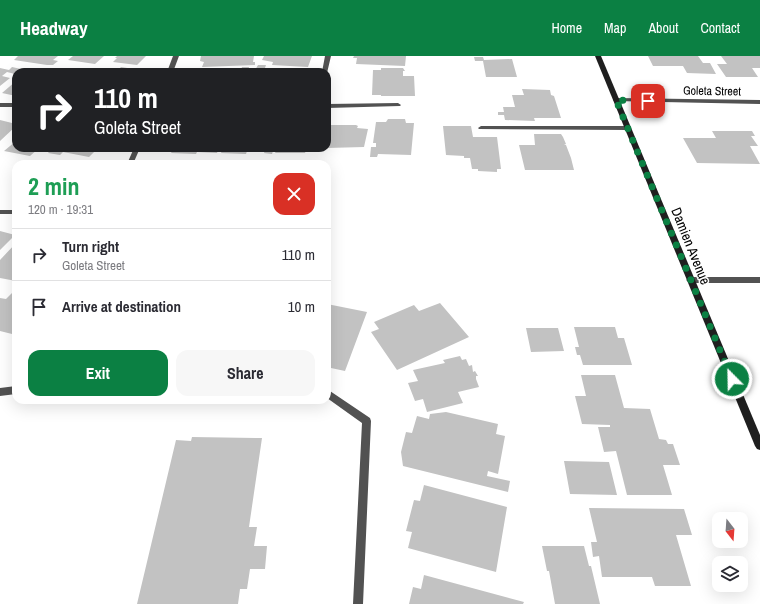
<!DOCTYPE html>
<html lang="en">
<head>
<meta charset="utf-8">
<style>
	:root { --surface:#fff; --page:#f7f7f7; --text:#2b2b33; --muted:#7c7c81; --line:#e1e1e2; --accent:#0b8043 }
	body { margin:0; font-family:"Archivo Narrow",sans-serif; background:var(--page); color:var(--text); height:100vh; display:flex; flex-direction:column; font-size:15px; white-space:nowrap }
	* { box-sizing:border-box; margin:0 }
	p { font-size:13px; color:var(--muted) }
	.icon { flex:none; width:22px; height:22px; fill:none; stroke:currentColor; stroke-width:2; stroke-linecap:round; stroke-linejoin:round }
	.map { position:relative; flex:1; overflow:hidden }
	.drawer { position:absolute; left:12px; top:104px; width:319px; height:244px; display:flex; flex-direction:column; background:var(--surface); border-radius:12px; box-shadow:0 4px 16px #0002 }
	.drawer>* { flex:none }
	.hud { position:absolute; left:12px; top:12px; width:319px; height:84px; border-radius:12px; box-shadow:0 4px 16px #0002; background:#202124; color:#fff; overflow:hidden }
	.needle { width:26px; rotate:163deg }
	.controls { position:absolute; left:712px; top:456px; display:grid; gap:8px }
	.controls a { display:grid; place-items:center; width:36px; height:36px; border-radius:8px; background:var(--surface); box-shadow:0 4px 16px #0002; font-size:20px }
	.pin { position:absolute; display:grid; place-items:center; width:34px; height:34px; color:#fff; margin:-17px; border-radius:8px; box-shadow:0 2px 6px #0006 }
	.me { position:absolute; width:44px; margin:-22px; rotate:337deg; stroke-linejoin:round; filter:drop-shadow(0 0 3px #0008) }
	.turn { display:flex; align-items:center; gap:14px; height:84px; padding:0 16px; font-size:18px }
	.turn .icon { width:52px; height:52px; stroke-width:2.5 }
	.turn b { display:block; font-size:28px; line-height:34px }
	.round { display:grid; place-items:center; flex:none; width:42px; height:42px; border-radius:12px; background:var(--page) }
	.headline { display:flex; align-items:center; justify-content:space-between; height:68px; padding:0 16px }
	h1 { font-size:24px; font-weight:700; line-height:30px; color:#1e9e55 }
	.cta { display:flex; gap:8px; margin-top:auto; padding:8px 16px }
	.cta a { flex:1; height:46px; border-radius:12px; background:var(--accent); color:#fff; font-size:16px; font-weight:700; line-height:46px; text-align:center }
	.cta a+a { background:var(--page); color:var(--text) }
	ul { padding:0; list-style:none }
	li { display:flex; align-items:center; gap:12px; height:52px; padding:0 16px; border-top:1px solid var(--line) }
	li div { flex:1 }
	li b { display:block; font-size:15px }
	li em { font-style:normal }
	header { display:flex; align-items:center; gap:24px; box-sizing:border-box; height:56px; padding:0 20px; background:var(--accent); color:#fff }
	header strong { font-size:19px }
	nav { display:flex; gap:22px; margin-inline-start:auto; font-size:14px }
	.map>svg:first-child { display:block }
	.building { fill:#c2c2c2 }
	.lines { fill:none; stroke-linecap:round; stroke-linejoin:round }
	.lane { fill:#525252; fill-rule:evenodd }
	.street { fill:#525252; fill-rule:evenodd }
	.secondary { fill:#1f1f1f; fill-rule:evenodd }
	.route { stroke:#0b8043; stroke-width:7; stroke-dasharray:0 12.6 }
	.labels { text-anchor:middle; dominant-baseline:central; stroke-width:3; stroke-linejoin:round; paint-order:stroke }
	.far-street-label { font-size:12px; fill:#000; stroke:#fff }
	.street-label { font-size:14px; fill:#000; stroke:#fff }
</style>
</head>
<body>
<header>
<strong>Headway</strong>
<nav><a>Home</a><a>Map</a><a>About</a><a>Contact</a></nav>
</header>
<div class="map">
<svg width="760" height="548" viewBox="0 0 760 548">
	<rect width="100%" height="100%" fill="#fff"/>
	<path class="building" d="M18,0H58L53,4L58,5L53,9H47L14,4Z
		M73,0H104L95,8L68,4Z
		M117,0H146L137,9L113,6L117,2H115Z
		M201,0H254L253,6H255V9L202,11L204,6L200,5Z
		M264,0H312L308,11L272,9L273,6L262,4Z
		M354,0H406L405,10L356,8L357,2H353Z
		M648,0H698L703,7H710L716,18L687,17L683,10H653Z
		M721,0H760V12H752L758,21H726L717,8H727Z
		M474,1H483L484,4L512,3L517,21H486L483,5H475Z
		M258,9H266L265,12L314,14V16H254Z
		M12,11L21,13L15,18L7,16L2,20L10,22L0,30V12L9,14Z
		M121,11L147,15V16H116Z
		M242,11H249L248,16H216V13L219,12L238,13V14H241Z
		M41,12L56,14L54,16H33Z
		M98,12H102L99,16H74L77,13L95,15Z
		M381,12H403L405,15H403V20H414L415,40H381V39H372L373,14H381Z
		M16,25V40L2,37Z
		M522,33L550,34L551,39L554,40L561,62H534L535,65L505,64L504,59H498V56H504L503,51H515L512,39H524Z
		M388,63H405L406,67H414L411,99L378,98L377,101H370L371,91H376V87H373L376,66H386Z
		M0,64L16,68V70L0,85Z
		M327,69H356L358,70L357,72L368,73L364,91L327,92Z
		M443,70H471L473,81H497L501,113H497V116L478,115V113H472L470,102H464V100L446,99Z
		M712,75H752L755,80H751L758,90H750L760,108L697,107L683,82H716Z
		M534,78H561L563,81L566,88L564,89H566L571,102L574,114H525L519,89H535Z
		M16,85V92H39L30,100L4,95Z
		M52,92H108L103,96L95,95L89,101L63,96L60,99L48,97Z
		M174,92H219L217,97L197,96L196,98L171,97Z
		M223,92H248L246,98L221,97Z
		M266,92H307L305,97H275L276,95H273L272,98L264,97Z
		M0,175L15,179L0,194Z
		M16,187V225L0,222V204Z
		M14,235H16V279L0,275V242L6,243Z
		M440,247L469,281L397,314L371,276L379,273L374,266L414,249L419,255Z
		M327,248L367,256L345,315L331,312L330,315L327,314Z
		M574,271H615L618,282H624L632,309H583L580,299H577L575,291H579Z
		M526,272H558L564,295L531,296Z
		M460,300L462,304L466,303L469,310L472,309L473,316L475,315L478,320H476V323L479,331L458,336L463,347L427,356L423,343L415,345L408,327L418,325L413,314L445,307L443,304Z
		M581,319H615L624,352L650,353L659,383L666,384L668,388H673L680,409H663L672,439H627L616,395L604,396L598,371H610V369L582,368L575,340H586Z
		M446,356L498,368L496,378L505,380L498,418L488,415L487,420L510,425L508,436L403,410L401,396L406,376L412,377L417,360L429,363L430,358Z
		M192,381L262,382L249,471H257L254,490H267L265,513H250L247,533H240L238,548H137L176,384L191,385Z
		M564,405L609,406L617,439L570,438Z
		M424,429L507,451L496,516L408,492L412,476L406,475L414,444L420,445Z
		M589,452L684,453L692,479H676L691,530H655L652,521H602L599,500L593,501L591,486H597Z
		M542,490H584L589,510H591L600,548H555L549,515H547Z
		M424,519L524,546L523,548H409L413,531L421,533Z"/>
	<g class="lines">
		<path class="lane" d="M173,0H179L173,16H167Z
			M325,0H331L327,17L322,16Z
			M0,47H16V51H0Z
			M398,47L401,49L400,50L327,52V48Z
			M481,70H628L631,72L628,74L479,73L478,72Z
			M134,92H140L133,108H127Z
			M0,154H16V158H0Z
			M690,221H760V227H690L686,224Z
			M16,330V338L0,340V332Z
			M327,333L370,362L371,365L363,548H353L362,367L327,342Z"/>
		<path class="street" d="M616,42L760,44V48L614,45L613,44Z"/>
		<path class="secondary" d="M595,0H601L760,379V394L757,393L755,390Z"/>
	</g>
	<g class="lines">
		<path class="route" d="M648,45L616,44L732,323"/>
	</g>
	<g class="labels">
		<g class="far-street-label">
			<text transform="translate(712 35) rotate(1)">Goleta Street</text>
		</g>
		<g class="street-label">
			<text transform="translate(691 190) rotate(68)">Damien Avenue</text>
		</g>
	</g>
</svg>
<div class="controls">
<a><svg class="needle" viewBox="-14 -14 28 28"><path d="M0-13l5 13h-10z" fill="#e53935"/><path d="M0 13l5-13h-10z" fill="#7c7c81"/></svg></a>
<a><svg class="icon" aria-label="layers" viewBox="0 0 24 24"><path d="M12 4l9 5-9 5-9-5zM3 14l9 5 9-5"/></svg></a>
</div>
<div class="pin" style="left:648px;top:45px;background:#d93025"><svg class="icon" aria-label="arrive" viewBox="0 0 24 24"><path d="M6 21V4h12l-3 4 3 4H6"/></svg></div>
<svg class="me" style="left:732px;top:323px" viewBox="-20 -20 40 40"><circle r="17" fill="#0b8043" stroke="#fff" stroke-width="3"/><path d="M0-11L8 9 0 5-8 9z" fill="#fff"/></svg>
<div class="hud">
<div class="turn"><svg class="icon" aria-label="right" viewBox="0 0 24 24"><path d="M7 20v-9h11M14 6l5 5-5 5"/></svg><div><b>110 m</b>Goleta Street</div></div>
</div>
<section class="drawer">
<div class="headline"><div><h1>2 min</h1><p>120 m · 19:31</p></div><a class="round" style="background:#d93025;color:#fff"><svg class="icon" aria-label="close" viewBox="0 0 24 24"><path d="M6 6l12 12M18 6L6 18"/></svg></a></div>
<ul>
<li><svg class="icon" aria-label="right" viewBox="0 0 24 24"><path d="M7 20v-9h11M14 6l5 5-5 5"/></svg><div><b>Turn right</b><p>Goleta Street</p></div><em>110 m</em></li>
<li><svg class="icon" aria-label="arrive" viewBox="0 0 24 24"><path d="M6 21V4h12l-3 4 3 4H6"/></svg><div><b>Arrive at destination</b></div><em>10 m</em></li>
</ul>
<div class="cta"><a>Exit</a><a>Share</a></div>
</section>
</div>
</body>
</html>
